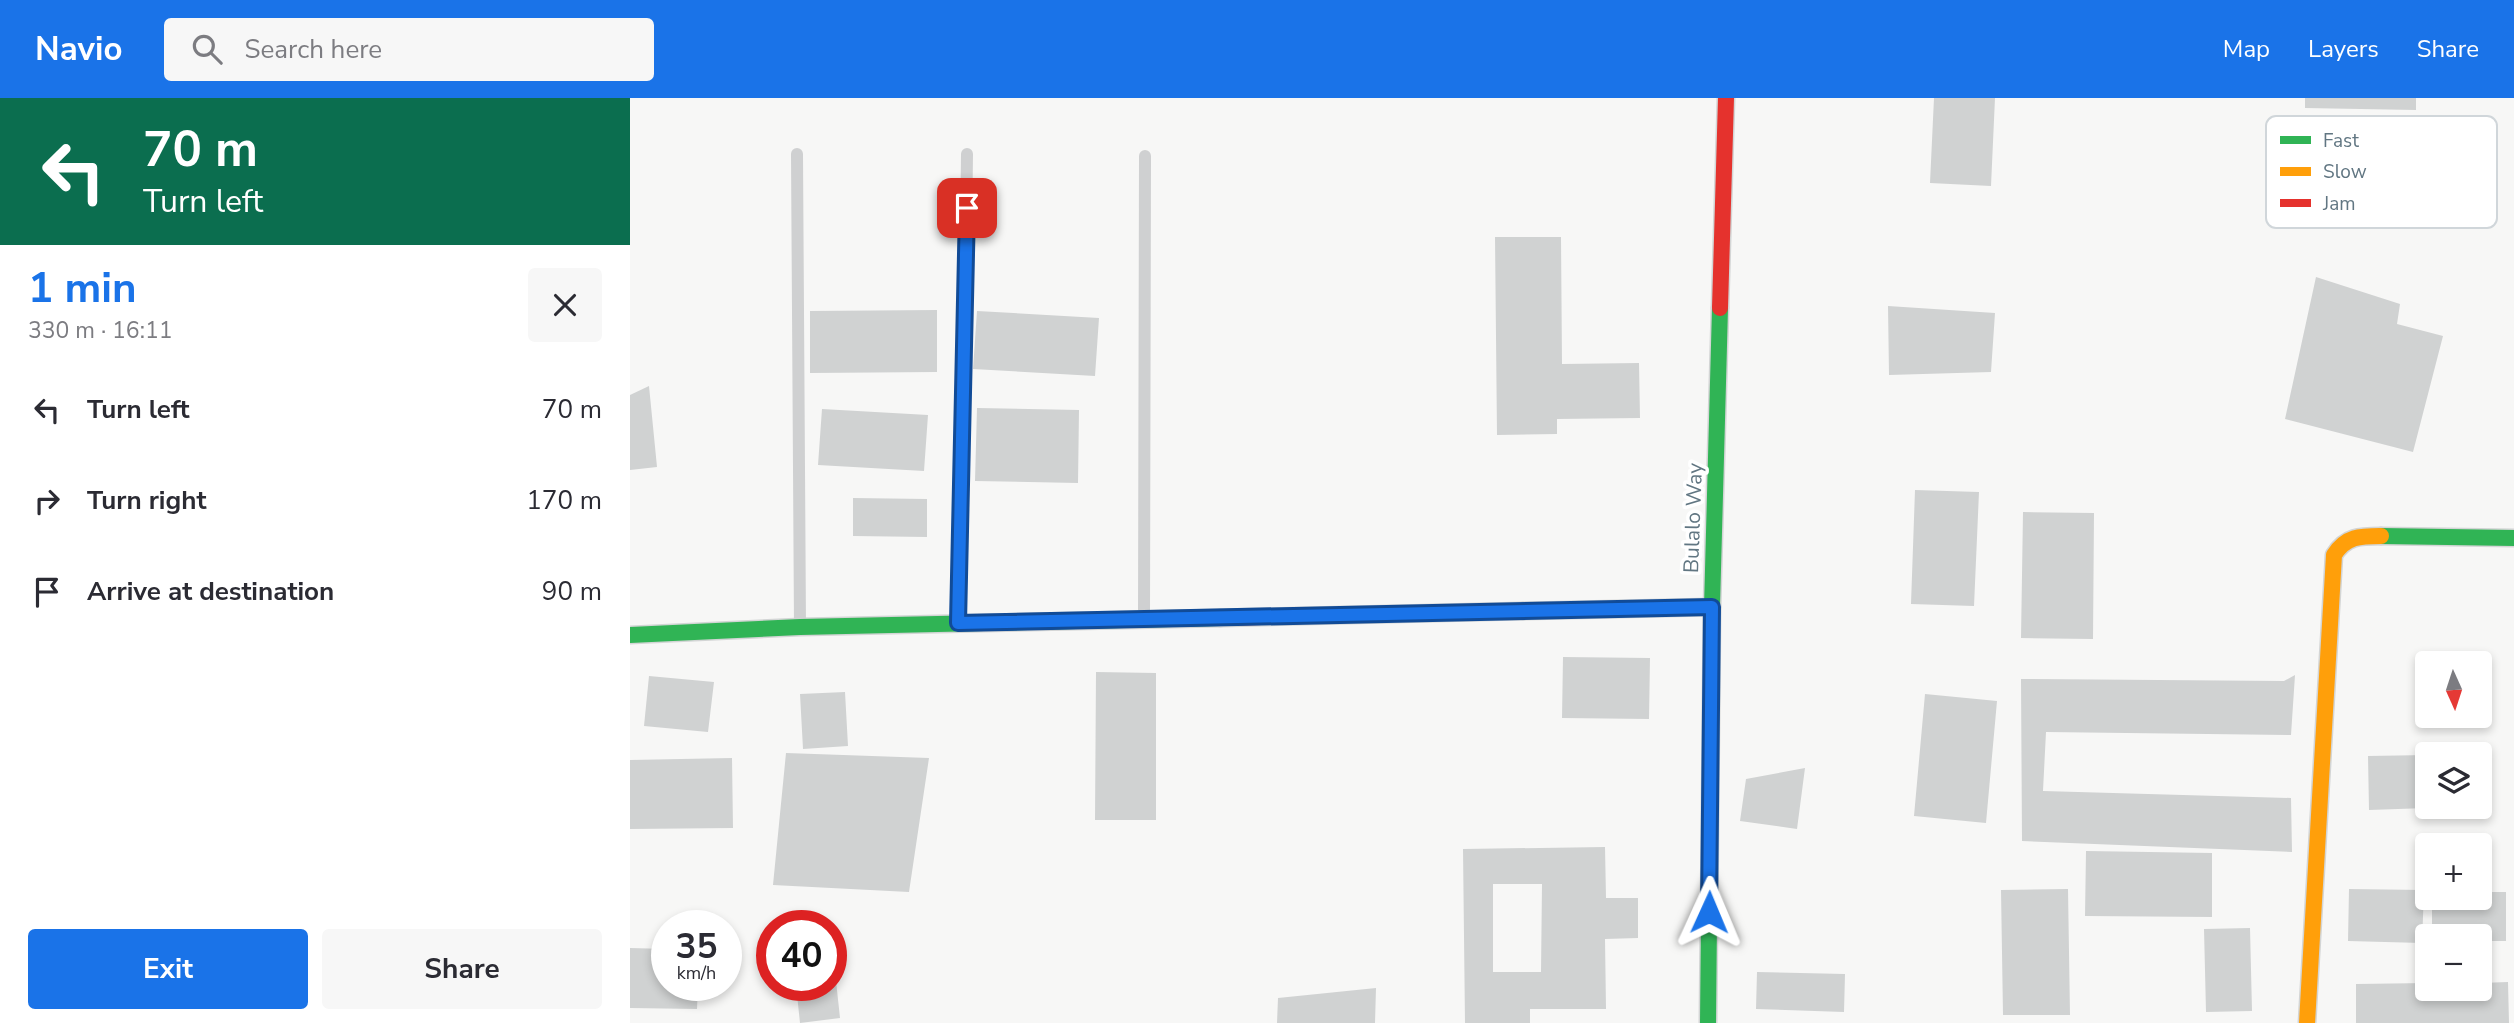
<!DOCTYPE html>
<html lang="en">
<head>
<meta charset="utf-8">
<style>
	:root { --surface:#fff; --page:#f7f7f7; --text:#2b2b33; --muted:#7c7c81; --accent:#1a73e8 }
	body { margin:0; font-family:"Nunito Sans",sans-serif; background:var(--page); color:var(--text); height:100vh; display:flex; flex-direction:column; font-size:26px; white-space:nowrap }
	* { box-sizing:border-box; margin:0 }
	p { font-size:23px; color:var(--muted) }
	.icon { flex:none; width:38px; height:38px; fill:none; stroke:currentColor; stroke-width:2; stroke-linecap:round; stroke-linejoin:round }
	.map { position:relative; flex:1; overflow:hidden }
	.side { display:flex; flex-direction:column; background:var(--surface); width:630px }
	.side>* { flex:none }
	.top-card { background:#0b6e4f; color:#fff; overflow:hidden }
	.needle { width:46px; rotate:177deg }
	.controls { position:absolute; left:1785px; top:553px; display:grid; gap:14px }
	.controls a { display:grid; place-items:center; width:77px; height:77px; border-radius:7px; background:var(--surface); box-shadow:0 4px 10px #0003; font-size:35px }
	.speed { position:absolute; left:21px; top:812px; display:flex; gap:14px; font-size:35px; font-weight:700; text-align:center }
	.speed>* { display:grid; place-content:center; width:91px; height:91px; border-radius:50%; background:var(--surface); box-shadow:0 4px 10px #0003; line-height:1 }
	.speed small { font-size:18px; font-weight:400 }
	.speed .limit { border:10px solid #d22; background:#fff; color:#111 }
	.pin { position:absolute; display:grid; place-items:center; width:60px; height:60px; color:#fff; margin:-30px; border-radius:14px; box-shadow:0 4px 10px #0006 }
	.me { position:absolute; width:77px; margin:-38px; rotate:1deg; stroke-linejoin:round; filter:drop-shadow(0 0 5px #0008) }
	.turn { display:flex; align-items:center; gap:24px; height:147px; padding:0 28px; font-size:32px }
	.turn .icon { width:91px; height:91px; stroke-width:2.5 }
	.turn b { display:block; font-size:49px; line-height:60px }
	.round { display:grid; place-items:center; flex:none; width:74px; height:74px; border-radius:7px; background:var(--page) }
	.head { display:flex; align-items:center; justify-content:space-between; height:119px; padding:0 28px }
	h1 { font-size:42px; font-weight:700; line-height:52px; color:var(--accent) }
	.action { display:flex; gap:14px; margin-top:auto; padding:14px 28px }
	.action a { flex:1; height:80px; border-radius:7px; background:var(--accent); color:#fff; font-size:28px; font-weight:700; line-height:80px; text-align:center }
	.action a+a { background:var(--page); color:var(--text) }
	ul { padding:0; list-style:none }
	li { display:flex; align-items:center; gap:21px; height:91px; padding:0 28px }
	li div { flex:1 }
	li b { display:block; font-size:26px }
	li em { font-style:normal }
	header { display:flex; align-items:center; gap:42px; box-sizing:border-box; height:98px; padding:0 35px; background:var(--accent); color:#fff }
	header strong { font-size:33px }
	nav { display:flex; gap:38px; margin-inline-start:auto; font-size:24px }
	.search { width:490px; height:63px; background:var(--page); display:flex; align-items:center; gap:18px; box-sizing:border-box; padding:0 24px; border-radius:7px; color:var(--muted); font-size:26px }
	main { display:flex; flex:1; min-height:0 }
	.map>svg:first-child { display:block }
	.building { fill:#d0d2d2; fill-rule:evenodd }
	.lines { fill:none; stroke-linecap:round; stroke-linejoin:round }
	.fast-casing { stroke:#d3d5d5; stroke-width:19 }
	.slow-casing { stroke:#d3d5d5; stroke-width:19 }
	.jam-casing { stroke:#d3d5d5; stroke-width:19 }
	.lane { stroke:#cfd0d1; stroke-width:12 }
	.fast { stroke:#30b455; stroke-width:16 }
	.slow { stroke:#ff9f0a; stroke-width:16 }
	.jam { stroke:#e5322d; stroke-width:16 }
	.route-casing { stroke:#114b97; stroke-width:18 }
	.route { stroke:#1a73e8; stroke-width:12 }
	.labels { text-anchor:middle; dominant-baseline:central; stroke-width:7; stroke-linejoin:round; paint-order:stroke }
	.street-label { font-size:21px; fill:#617682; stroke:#fff }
	.key { fill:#fff; stroke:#d0d6da; stroke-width:2 }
	.key-label { font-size:19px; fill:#617682 }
</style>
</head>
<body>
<header>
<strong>Navio</strong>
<div class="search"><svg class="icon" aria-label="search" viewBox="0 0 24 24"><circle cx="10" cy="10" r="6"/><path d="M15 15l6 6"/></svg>Search here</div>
<nav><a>Map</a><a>Layers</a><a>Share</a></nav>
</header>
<main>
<section class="side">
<div class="top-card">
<div class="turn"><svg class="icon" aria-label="left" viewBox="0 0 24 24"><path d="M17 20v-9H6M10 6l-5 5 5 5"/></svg><div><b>70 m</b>Turn left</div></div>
</div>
<div class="head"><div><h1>1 min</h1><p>330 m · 16:11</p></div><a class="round"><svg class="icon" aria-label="close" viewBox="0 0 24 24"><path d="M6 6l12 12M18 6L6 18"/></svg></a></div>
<ul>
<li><svg class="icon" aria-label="left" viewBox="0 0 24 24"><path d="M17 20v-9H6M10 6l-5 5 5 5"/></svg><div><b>Turn left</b></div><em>70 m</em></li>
<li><svg class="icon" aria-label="right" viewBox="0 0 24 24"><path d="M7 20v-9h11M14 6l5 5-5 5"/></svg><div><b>Turn right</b></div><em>170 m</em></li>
<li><svg class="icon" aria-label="arrive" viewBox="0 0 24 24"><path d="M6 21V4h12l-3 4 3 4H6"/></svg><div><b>Arrive at destination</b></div><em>90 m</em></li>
</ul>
<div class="action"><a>Exit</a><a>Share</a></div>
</section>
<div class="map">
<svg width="1884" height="925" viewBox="0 0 1884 925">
	<rect width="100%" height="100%" fill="#f7f7f6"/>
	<path class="building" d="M1304,0H1365L1361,88L1300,85Z
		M1675,0H1786V12L1675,10Z
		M865,139H931L932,266L1009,265L1010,320L927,321V336L867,337Z
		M1686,179L1770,206L1767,226L1813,238L1783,354L1655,321Z
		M1258,208L1365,215L1361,274L1259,277Z
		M307,212V274L180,275V213Z
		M347,213L469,220L465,278L343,271Z
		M19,288L27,369L0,372V297Z
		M347,310L449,312L448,385L345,383Z
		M192,311L298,317L294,373L188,367Z
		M1285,392L1349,394L1344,508L1281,506Z
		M223,400L297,401V439L223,438Z
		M1393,414L1464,415L1463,541L1391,540Z
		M933,559L1020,560L1019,621L932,620Z
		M466,574L526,575V722H465Z
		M1665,577L1661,637L1416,634L1413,693L1661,700L1662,754L1392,743L1391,581L1654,583Z
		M19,578L84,584L78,634L14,628Z
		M215,594L218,648L173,651L170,596Z
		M1295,596L1367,603L1356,725L1284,718Z
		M156,655L299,660L279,794L143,787Z
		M1850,656H1855V709H1850Z
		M1797,657V710L1739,712L1738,658Z
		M102,660L103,730L0,731V662Z
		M1175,670L1167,731L1110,723L1116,681Z
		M975,749L976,800H1008V840L975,841L976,911H900V925H835L833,751ZM863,786H912L911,874H863Z
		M1456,753L1582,755V819L1455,818Z
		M1438,791L1440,917H1373L1371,792Z
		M1719,791L1794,792L1792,845L1718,843Z
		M1850,794H1876V843H1850V838H1802V800H1850Z
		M1620,830L1622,913L1576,914L1574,831Z
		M0,850L37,851V887H68L67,911L0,910Z
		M203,855L210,920L170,925L166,887H201Z
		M1127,874L1215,876L1214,914L1126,911Z
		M1878,884L1879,925H1726V886L1797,885V891H1850V885Z
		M746,890L745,925H647L648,900Z"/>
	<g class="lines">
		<defs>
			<path id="fast" d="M1751,438L1884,440
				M0,537L170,529L590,520
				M1078,925L1082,509L1090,210"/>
			<path id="slow" d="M893,513L1082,509
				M1677,925L1704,457C1716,438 1730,438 1751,438"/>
			<path id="jam" d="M1090,210L1096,0
				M590,520L893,513"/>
		</defs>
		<use href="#fast" class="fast-casing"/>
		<use href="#slow" class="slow-casing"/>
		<use href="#jam" class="jam-casing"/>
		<path class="lane" d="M167,56L170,528
			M514,521L515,58
			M328,524L334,301L337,56"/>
		<use href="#fast" class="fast"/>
		<use href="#slow" class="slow"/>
		<use href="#jam" class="jam"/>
	</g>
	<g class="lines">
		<defs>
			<path id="route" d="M337,110L328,525L1082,509L1079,814"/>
		</defs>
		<use href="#route" class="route-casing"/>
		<use href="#route" class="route"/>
	</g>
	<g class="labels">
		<g class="street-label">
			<text transform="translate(1063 420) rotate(-88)">Bulalo Way</text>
		</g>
	</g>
	<rect x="1636" y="18" width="231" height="112" rx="10" class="key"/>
	<rect x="1650" y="38" width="31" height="8" fill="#30b455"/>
	<rect x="1650" y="69" width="31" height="9" fill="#ff9f0a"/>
	<rect x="1650" y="101" width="31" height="8" fill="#e5322d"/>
	<g class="key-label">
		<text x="1693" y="49">Fast</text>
		<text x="1693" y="80">Slow</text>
		<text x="1693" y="112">Jam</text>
	</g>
</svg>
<div class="controls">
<a><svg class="needle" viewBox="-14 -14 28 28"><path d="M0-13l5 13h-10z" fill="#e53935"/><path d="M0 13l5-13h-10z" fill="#7c7c81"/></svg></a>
<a><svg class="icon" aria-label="layers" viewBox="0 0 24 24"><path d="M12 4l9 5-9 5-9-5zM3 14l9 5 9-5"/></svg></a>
<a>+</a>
<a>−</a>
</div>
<div class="speed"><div>35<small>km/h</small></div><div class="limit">40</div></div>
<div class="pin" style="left:337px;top:110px;background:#d93025"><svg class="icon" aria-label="arrive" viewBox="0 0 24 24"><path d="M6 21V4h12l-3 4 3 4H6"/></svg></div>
<svg class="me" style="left:1079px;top:814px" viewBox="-20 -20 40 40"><path d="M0-17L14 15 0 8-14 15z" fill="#1a73e8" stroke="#fff" stroke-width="4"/></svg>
</div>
</main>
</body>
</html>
